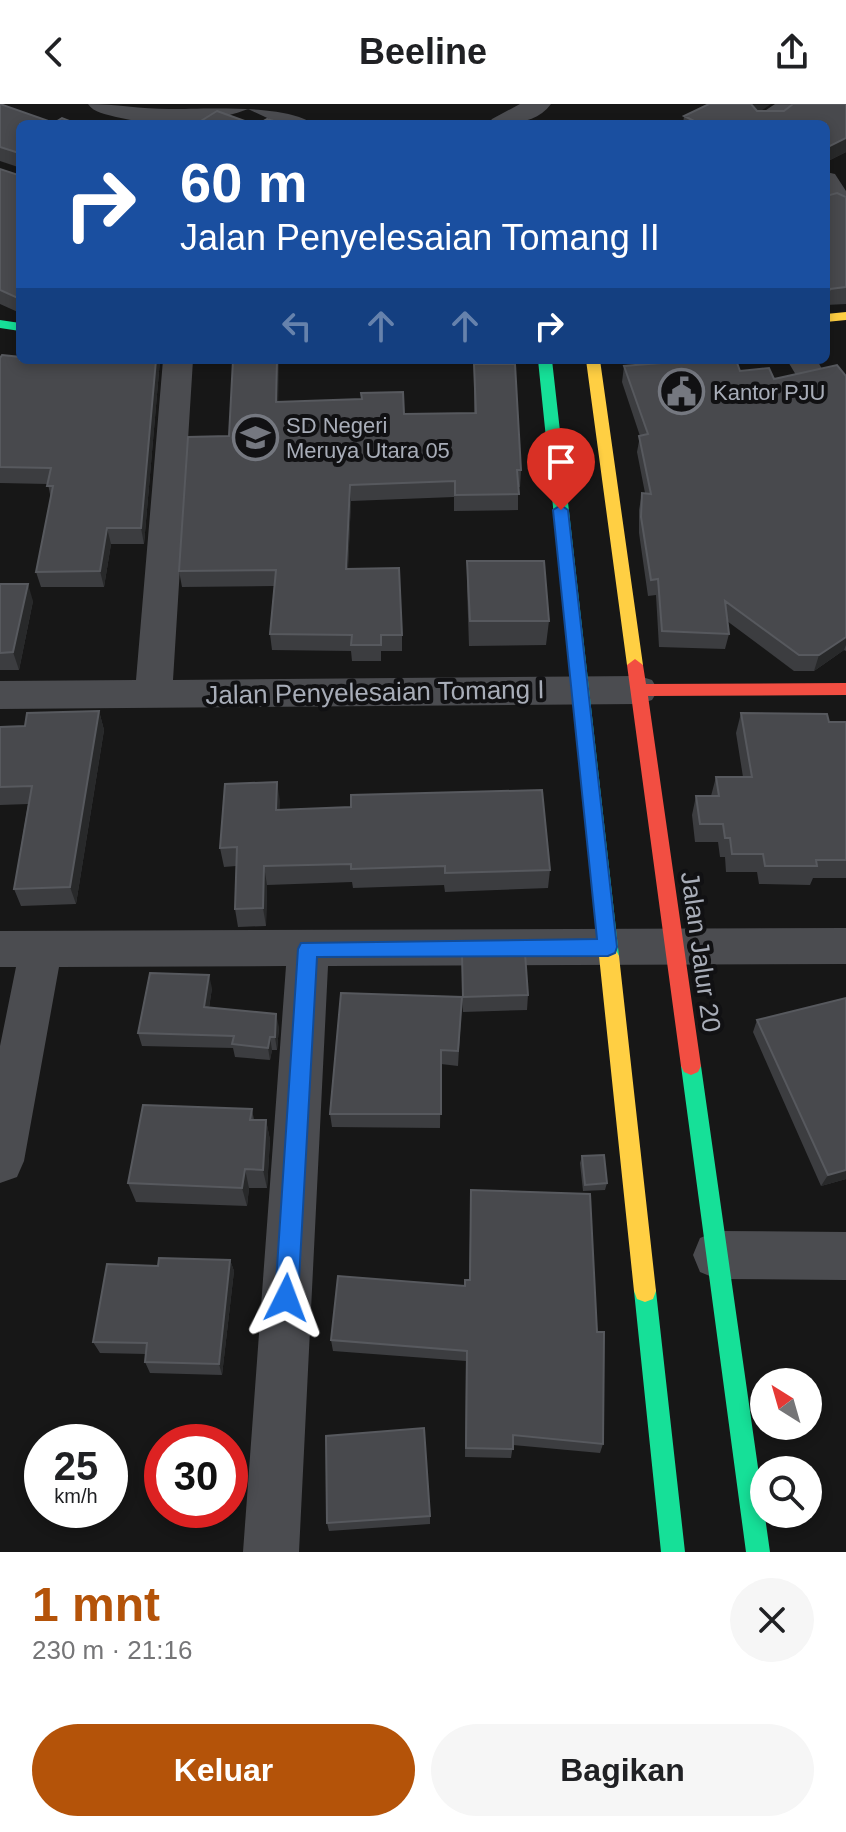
<!DOCTYPE html>
<html lang="id">
<head>
<meta charset="utf-8">
<style>
	:root { --surface:#fff; --page:#f6f6f6; --text:#202124; --muted:#757577; --accent:#b45309 }
	body { margin:0; font-family:Arial,sans-serif; background:var(--page); color:var(--text); height:100vh; display:flex; flex-direction:column; font-size:30px; white-space:nowrap }
	* { box-sizing:border-box; margin:0 }
	p { font-size:26px; color:var(--muted) }
	.icon { flex:none; width:44px; height:44px; fill:none; stroke:currentColor; stroke-width:2; stroke-linecap:round; stroke-linejoin:round }
	.map { position:relative; height:1448px; overflow:hidden }
	.sheet { display:flex; flex-direction:column; background:var(--surface); flex:1 }
	.sheet>* { flex:none }
	.banner { position:absolute; left:16px; top:16px; width:814px; height:244px; border-radius:12px; box-shadow:0 4px 12px #0003; background:#1a4fa0; color:#fff; overflow:hidden }
	.needle { width:52px; rotate:323deg }
	.controls { position:absolute; left:750px; top:1264px; display:grid; gap:16px }
	.controls a { display:grid; place-items:center; width:72px; height:72px; border-radius:50%; background:var(--surface); box-shadow:0 4px 12px #0003; font-size:40px }
	.speed { position:absolute; left:24px; top:1320px; display:flex; gap:16px; font-size:40px; font-weight:700; text-align:center }
	.speed>* { display:grid; place-content:center; width:104px; height:104px; border-radius:50%; background:var(--surface); box-shadow:0 4px 12px #0003; line-height:1 }
	.speed small { font-size:20px; font-weight:400 }
	.speed .limit { border:12px solid #d22; background:#fff; color:#111 }
	.pin { position:absolute; display:grid; place-items:center; width:68px; height:68px; color:#fff; margin:-82px -34px; border-radius:50% 50% 50% 0; rotate:-45deg; box-shadow:0 0 8px #0007 }
	.pin .icon { rotate:45deg }
	.me { position:absolute; width:88px; margin:-44px; rotate:3deg; stroke-linejoin:round; filter:drop-shadow(0 0 6px #0008) }
	.turn { display:flex; align-items:center; gap:28px; height:168px; padding:0 32px; font-size:36px }
	.turn .icon { width:104px; height:104px; stroke-width:2.5 }
	.turn b { display:block; font-size:56px; line-height:68px }
	.lanes { display:flex; align-items:center; height:76px; padding:0 32px; background:#0003; justify-content:center; gap:40px; direction:ltr }
	.lanes .off { opacity:.35 }
	.round { display:grid; place-items:center; flex:none; width:84px; height:84px; border-radius:42px; background:var(--page) }
	.head { display:flex; align-items:center; justify-content:space-between; height:136px; padding:0 32px }
	h1 { font-size:48px; font-weight:600; line-height:60px; color:var(--accent) }
	.button { display:flex; gap:16px; margin-top:auto; padding:16px 32px }
	.button a { flex:1; height:92px; border-radius:48px; background:var(--accent); color:#fff; font-size:32px; font-weight:600; line-height:92px; text-align:center }
	.button a+a { background:var(--page); color:var(--text) }
	header { display:flex; justify-content:space-between; align-items:center; height:104px; padding:0 32px; background:var(--surface); font-size:36px; font-weight:600 }
	.map>svg:first-child { display:block }
	.lines { fill:none; stroke-linecap:round; stroke-linejoin:round }
	.street { fill:#4b4c50; fill-rule:evenodd }
	.fast { fill:#16e098; fill-rule:evenodd }
	.slow { fill:#ffcf43; fill-rule:evenodd }
	.jam { fill:#f24e42; fill-rule:evenodd }
	.wall { fill:#3c3d40 }
	.shaded-wall { fill:#28292a }
	.building { fill:#48494d; stroke:#57595e; stroke-width:2 }
	.route { fill:#1a73e8; stroke:#114b97; stroke-width:2 }
	.labels { text-anchor:middle; dominant-baseline:central; stroke-width:8; stroke-linejoin:round; paint-order:stroke }
	.far-poi-label { font-size:22px; fill:#a8adb8; stroke:#111113; text-anchor:start }
	.street-label { font-size:26px; fill:#a8adb8; stroke:#111113 }
</style>
</head>
<body>
<header><svg class="icon" aria-label="back" viewBox="0 0 24 24"><path d="M15 5l-7 7 7 7"/></svg>Beeline<svg class="icon" aria-label="share" viewBox="0 0 24 24"><path d="M12 15V3M7 8l5-5 5 5M5 13v7h14v-7"/></svg></header>
<div class="map">
<svg width="846" height="1448" viewBox="0 0 846 1448">
	<rect width="100%" height="100%" fill="#171717"/>
	<g class="lines">
		<path class="street" d="M88,0C115,0 141,5 169,5C206,5 287,0 313,20H280L248,5C205,21 161,24 116,13C106,10 94,9 88,0Z
			M520,0H551C536,20 511,20 488,20L492,15Z
			M775,0H806L779,18L781,20H754L751,16Z
			M826,68L835,70L846,87V108L826,98Z
			M163,256H193L173,576L639,572L652,576L658,586L652,596L639,600L0,605V577L136,576Z
			M787,256H817L822,265L818,271L807,274L796,271Z
			M846,824V860L328,862L299,1448H243L286,862L59,863L24,1057L17,1073L0,1079V942L16,863H0V827Z
			M717,1127L846,1128V1176L717,1175L700,1168L693,1151L700,1134Z"/>
		<path class="fast" d="M0,216L20,219V227L0,224Z
			M538,256H552L619,852L616,858L609,860L602,858L599,852Z
			M691,953L698,956L701,962L770,1448H746L681,962L684,956Z
			M645,1176L653,1179L656,1187L685,1448H661L634,1187L637,1179Z"/>
		<path class="slow" d="M846,208V216L826,218V210Z
			M586,256H600L643,561L635,567L627,561Z
			M609,844L616,846L619,852L656,1187L653,1195L645,1198L637,1195L634,1187L599,852L602,846Z"/>
		<path class="jam" d="M635,555L643,561L646,580L846,579V591L648,592L701,962L698,968L691,971L684,968L681,962L627,561Z"/>
	</g>
	<path class="wall" d="M0,0L54,19L77,20H20V209L0,200V65L18,71V63L0,57Z
		M846,0V48L826,58V20H683L684,12L760,7H784Z
		M826,92L846,93V200L826,201Z
		M0,254L20,256H160L144,440H111L104,483H41L36,468L51,395L48,380L0,379Z
		M651,256H736L740,267L774,275L846,272V547L844,546L814,567H794L727,517L729,530L725,545L659,543L656,491L648,492L639,429V406L642,389H645L637,348L640,332L622,278L624,262L652,260Z
		M474,260L521,366L520,383H518V406L454,407V393L351,397L348,465L402,531V547H381V557H352L351,547L272,546L270,530L274,482L182,483L179,467L229,332L278,298L404,310L474,309Z
		M467,457L549,517L546,541L469,542L467,482Z
		M0,480L33,497L19,566H0Z
		M99,607L104,626L76,800L21,802L14,785L28,700L0,701V623L25,622Z
		M741,609L829,618H846V774H813L810,781L759,780L757,768H726L725,753H720L718,738H695L692,711L696,692H711L716,673H743L736,629Z
		M277,678L279,705L550,766L548,784L445,788L444,781L353,784L352,778L267,781L266,822L238,823L235,805L236,762L224,763L220,744Z
		M462,851L528,891L527,906L463,908L462,896L458,962L441,960L440,1024L332,1023L330,1010L462,893Z
		M212,884L209,904L279,923L277,946H272L270,956L235,953L233,944L142,942L138,929Z
		M846,894V1075L821,1082L753,928L757,916Z
		M252,1005L254,1016H266L270,1036L267,1084H249L247,1102L136,1098L128,1079Z
		M582,1052L607,1079L605,1086L583,1087L580,1059Z
		M471,1086L603,1340L600,1349L513,1341L511,1354L465,1353L466,1257L333,1247L331,1236L465,1182L469,1176Z
		M230,1156L234,1167L222,1271L150,1269L145,1258L146,1250L100,1249L93,1238L158,1162Z
		M430,1412V1420L329,1427L327,1419Z"/>
	<path class="shaded-wall" d="M751,0H771L748,16Z
		M846,34V48L826,58V44Z
		M156,256H160L144,440L141,424Z
		M277,256H279L278,314L276,298Z
		M350,381L351,397L347,481L346,465Z
		M107,424L111,440L104,483L100,467Z
		M28,480L33,497L19,566L13,548Z
		M846,533V541L844,546L814,567L819,551Z
		M99,607L104,626L76,800L70,783Z
		M277,678L280,697L279,725L276,706Z
		M264,762L267,781L266,822L263,804Z
		M209,871L212,884L207,916L204,903Z
		M276,910L279,923L277,946L275,933Z
		M270,933L272,946L270,956L268,944Z
		M266,1016L270,1036L267,1084L263,1066Z
		M245,1065L249,1084L247,1102L242,1084Z
		M846,1066V1075L821,1082L828,1071Z
		M230,1156L234,1167L222,1271L219,1260Z"/>
	<path class="building" d="M0,0L54,19L62,14L77,20H20V195L0,186V65L18,71L19,49L0,43Z
		M709,0H751L757,7H784L793,0H846V34L826,44V20H700L684,12Z
		M217,7L253,20H196Z
		M267,15L284,20H258Z
		M837,89L846,93V183L830,185L826,193V92Z
		M2,251L20,253V256H156L141,424H107L100,467L36,468L53,382H47L51,364L0,363V254Z
		M233,256H277L276,298L362,295L361,289L403,288L404,310L476,309L474,260H515L521,366H517L519,390L455,391V377L350,381L346,465L399,464L402,531H381V541H351L352,531L270,530L276,466L179,467L188,333L229,332Z
		M659,256H736L740,267L769,264L774,275L837,261L846,272V533L819,551H799L725,497L729,530L662,527L658,475L651,476L641,413L642,389L651,390L639,332L648,330L624,262L660,259Z
		M467,457H544L549,517H470Z
		M0,480H28L13,548L0,549Z
		M99,607L70,783L14,785L32,682L0,683V623L25,622L27,609Z
		M741,609L827,610L829,618H846V756H816L817,762H765L763,750H732L730,734H725L723,720H700L696,692H719L716,673H752Z
		M277,678L276,706L351,703V691L542,686L550,766L445,769V762L351,765V760L264,762L263,804L235,805L237,743L220,744L225,680Z
		M525,849L528,891L463,893L462,851Z
		M150,869L209,871L204,903L276,910L275,933H270L268,944L232,940L234,932L138,929Z
		M341,889L462,893L458,947L441,946V1010H330Z
		M846,894V1066L828,1071L757,916Z
		M143,1001L252,1005L250,1016H266L263,1066L245,1065L242,1084L128,1079Z
		M604,1051L607,1079L585,1081L582,1052Z
		M471,1086L590,1090L597,1228H604L603,1340L513,1331V1345L466,1344L467,1247L331,1236L338,1172L465,1182V1176H470Z
		M159,1154L230,1156L219,1260L145,1258L147,1239L93,1238L107,1160L158,1162Z
		M424,1324L430,1412L327,1419L326,1332Z"/>
	<path class="route" d="M561,401L568,406L617,843L615,849L608,852L317,853L298,1194L294,1202L286,1205L278,1202L275,1194L298,845L301,839L597,835L553,406Z"/>
	<defs>
		<symbol id="civic-ring" viewBox="-11 -11 22 22"><circle r="9.5" fill="#111113" stroke="#757880" stroke-width="1.5"/><path d="M-.6-6.5H3V-4.5H.6V-3L4-1V1h2V6H-6V1h2V-1L-.6-3ZM-1.2 2.5V6h2.4V2.5Z" fill="#757880"/></symbol>
		<symbol id="school-ring" viewBox="-11 -11 22 22"><circle r="9.5" fill="#111113" stroke="#757880" stroke-width="1.5"/><path d="M0-5L7-2L0 1L-7-2ZM-4 1L0 2.5L4 1V4Q0 6-4 4Z" fill="#757880"/></symbol>
	</defs>
	<g fill-rule="evenodd">
		<use href="#civic-ring" x="656" y="262" width="51" height="51"/>
		<use href="#school-ring" x="230" y="308" width="51" height="51"/>
	</g>
	<g class="labels">
		<g class="far-poi-label">
			<text x="713" y="288">Kantor PJU</text>
			<text x="286" y="321">SD Negeri<tspan x="286" dy="25">Meruya Utara 05</tspan></text>
		</g>
		<g class="street-label">
			<text transform="translate(375 588) rotate(-1)">Jalan Penyelesaian Tomang I</text>
			<text transform="translate(701 848) rotate(82)">Jalan Jalur 20</text>
		</g>
	</g>
</svg>
<div class="controls">
<a><svg class="needle" viewBox="-14 -14 28 28"><path d="M0-13l5 13h-10z" fill="#e53935"/><path d="M0 13l5-13h-10z" fill="#757577"/></svg></a>
<a><svg class="icon" aria-label="search" viewBox="0 0 24 24"><circle cx="10" cy="10" r="6"/><path d="M15 15l6 6"/></svg></a>
</div>
<div class="speed"><div>25<small>km/h</small></div><div class="limit">30</div></div>
<div class="pin" style="left:561px;top:406px;background:#d93025"><svg class="icon" aria-label="arrive" viewBox="0 0 24 24"><path d="M6 21V4h12l-3 4 3 4H6"/></svg></div>
<svg class="me" style="left:286px;top:1194px" viewBox="-20 -20 40 40"><path d="M0-17L14 15 0 8-14 15z" fill="#1a73e8" stroke="#fff" stroke-width="4"/></svg>
<div class="banner">
<div class="turn"><svg class="icon" aria-label="right" viewBox="0 0 24 24"><path d="M7 20v-9h11M14 6l5 5-5 5"/></svg><div><b>60 m</b>Jalan Penyelesaian Tomang II</div></div>
<div class="lanes"><svg class="icon off" aria-label="left" viewBox="0 0 24 24"><path d="M17 20v-9H6M10 6l-5 5 5 5"/></svg><svg class="icon off" aria-label="ahead" viewBox="0 0 24 24"><path d="M12 20V5M6 11l6-6 6 6"/></svg><svg class="icon off" aria-label="ahead" viewBox="0 0 24 24"><path d="M12 20V5M6 11l6-6 6 6"/></svg><svg class="icon" aria-label="right" viewBox="0 0 24 24"><path d="M7 20v-9h11M14 6l5 5-5 5"/></svg></div>
</div>
</div>
<section class="sheet">
<div class="head"><div><h1>1 mnt</h1><p>230 m · 21:16</p></div><a class="round"><svg class="icon" aria-label="close" viewBox="0 0 24 24"><path d="M6 6l12 12M18 6L6 18"/></svg></a></div>
<div class="button"><a>Keluar</a><a>Bagikan</a></div>
</section>
</body>
</html>
